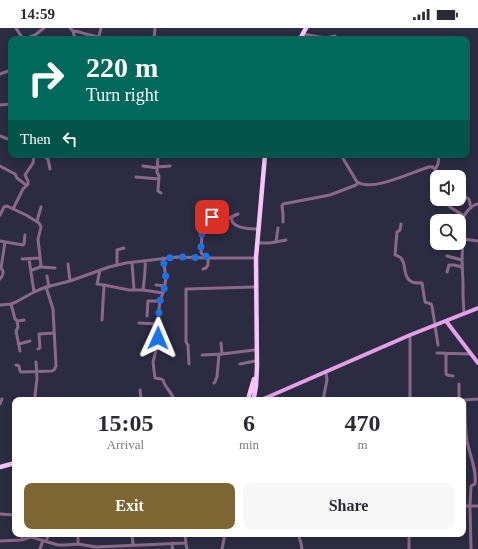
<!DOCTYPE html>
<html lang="en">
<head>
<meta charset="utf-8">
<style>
	:root { --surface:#fff; --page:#f7f7f7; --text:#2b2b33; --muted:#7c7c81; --accent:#7d6633 }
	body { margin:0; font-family:"Times New Roman",serif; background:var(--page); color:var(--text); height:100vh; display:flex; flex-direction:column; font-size:15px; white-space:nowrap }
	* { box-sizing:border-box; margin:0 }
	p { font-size:13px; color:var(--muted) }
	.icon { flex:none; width:22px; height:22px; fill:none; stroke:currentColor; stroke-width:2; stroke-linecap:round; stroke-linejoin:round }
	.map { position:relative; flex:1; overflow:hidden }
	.panel { position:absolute; left:12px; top:369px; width:454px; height:140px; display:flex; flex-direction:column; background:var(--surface); border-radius:8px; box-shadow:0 2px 6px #0003 }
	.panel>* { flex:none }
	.banner { position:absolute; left:8px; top:8px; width:462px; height:122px; border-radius:8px; box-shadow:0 2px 6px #0003; background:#00695c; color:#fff; overflow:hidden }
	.tools { position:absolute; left:430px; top:142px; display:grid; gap:8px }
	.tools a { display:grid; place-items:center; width:36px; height:36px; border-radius:8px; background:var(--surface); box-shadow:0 2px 6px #0003; font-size:20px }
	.pin { position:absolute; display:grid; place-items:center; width:34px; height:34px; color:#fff; margin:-17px; border-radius:8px; box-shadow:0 2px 6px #0006 }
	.me { position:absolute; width:44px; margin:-22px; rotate:1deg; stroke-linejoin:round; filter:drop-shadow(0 0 3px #0008) }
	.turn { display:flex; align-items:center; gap:14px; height:84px; padding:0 12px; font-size:18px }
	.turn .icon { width:52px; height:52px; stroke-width:2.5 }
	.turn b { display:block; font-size:28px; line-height:34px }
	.then { display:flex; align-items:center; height:38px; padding:0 12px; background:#0003; gap:8px; font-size:15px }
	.eta { display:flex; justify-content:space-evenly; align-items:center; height:68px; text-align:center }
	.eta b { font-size:24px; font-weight:700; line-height:28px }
	.button { display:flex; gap:8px; margin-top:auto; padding:8px 12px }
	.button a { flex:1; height:46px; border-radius:8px; background:var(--accent); color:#fff; font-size:16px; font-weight:700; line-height:46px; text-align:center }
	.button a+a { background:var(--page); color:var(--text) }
	.status { display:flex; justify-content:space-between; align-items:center; height:28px; padding:0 20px; background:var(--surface); direction:ltr }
	.status svg { height:11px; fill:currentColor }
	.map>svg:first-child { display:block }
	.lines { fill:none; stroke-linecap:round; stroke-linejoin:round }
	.minor { stroke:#8a688a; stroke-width:3 }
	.major { stroke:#e59fe7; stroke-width:4 }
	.highway { stroke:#f7c4f7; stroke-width:4.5 }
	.route { stroke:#1a73e8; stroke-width:7; stroke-dasharray:0 12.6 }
</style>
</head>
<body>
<div class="status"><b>14:59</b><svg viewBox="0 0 49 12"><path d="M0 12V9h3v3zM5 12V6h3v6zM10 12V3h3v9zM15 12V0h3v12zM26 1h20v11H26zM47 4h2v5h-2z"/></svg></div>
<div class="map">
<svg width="478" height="521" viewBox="0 0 478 521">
	<rect width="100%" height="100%" fill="#2b2c42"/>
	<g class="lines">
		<path class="minor" d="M16,0L23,11
			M70,0L73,3C78,3 82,5 86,6C92,8 97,7 102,11
			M73,3L75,11
			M303,6L325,10L335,8
			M99,8L101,0
			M25,11L35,7L44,0
			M154,11L155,0
			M0,46L11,42
			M0,77L11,76
			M0,108L8,111L11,110
			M42,127L48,131L50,141
			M158,127L157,144L159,148L158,162V163L161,165
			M341,127L357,154C373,164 412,144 429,139H433L435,142L438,149
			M0,138L15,146L17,150L26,157
			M143,138L157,140
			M157,139L170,138
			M435,142L438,136L439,127
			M452,147H459L462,149L465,169L469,171L471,180
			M136,149L159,151
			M442,171L450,179L464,188
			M13,181L23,161L28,156V153L25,147L33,135L34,127
			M238,186L231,189C231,200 249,201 257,201
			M0,187L4,179L7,178L26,187L39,195L41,199L38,211L41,237C39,241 35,241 31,242
			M37,193L41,179
			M283,194V186L282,178L283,176L330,167L356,157L358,155
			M401,196L400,202L397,204L395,227C396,227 400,229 401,230C407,237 402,249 412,254C415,255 419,255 422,255L425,274L431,276L432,278L438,317
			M459,199L462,204L463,211L462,232L463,255V268L464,286
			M459,199C462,190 469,177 478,176
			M463,211L478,213
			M0,213L23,217L24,216L25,207
			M276,214L278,200
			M257,215H270L286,212
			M447,228L462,232
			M163,230L166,250L164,262L160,273L159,281L158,310L156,322L153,334L155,350L161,351L163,352C165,360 172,364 174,372
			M206,230V228L202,226L201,224C202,214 200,192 212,189C214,188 216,189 219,188C223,188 227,188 231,191
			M22,231L40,230
			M29,231L34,264
			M132,234L134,262
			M68,236L70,253
			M117,237V222L124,220
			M40,239L55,240
			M0,240C5,242 3,248 0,251
			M1,240L5,214
			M203,241L206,240L208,237V230
			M100,242L97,256L104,257
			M447,244L449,237H454L462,239
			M47,248L49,259
			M156,257L165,258
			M143,262C144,252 146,242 145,233
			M11,276L15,291L18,293L24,292
			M0,277L11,276L16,274L34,264L46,259L70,253L109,239L126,235L177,229L208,230H256
			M147,288L148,273H160
			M102,292L104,257L129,262H143L163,265
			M17,293L18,299L16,303L20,323
			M139,295L158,296
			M410,307V372
			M221,315L222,326
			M19,316L30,313
			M38,321L40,320L39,306L54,305
			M437,325L471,326
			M446,325V346L447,347L453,348
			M202,327L222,326L254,322
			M189,336L188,317L186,314V261L254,259
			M240,336L255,333
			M16,337L19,338L20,343L21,344L52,343L54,342L56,338L53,281L46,259
			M214,355L215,354L216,351L217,349L219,326
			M140,362L141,372
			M35,368L37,350L36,334
			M323,372L327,352L326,344
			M454,372L458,371L460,372
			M459,372V356
			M464,372L478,371
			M465,372C465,386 465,400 467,413C470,428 477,442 475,456L471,458L470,478L471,521
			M0,376L2,371
			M463,478H478
			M0,486L15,487
			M22,506V512
			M132,506L133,517
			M185,506L186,516L187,521
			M298,506L301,515L302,521
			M0,513L22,512L31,509L58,517H65L78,516L96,519L186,515
			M46,513L49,506
			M78,516V507
			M40,521L43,512
			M172,521L173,515
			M222,521L225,506
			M409,521V506"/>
		<path class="major" d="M446,293L478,335
			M261,372L410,307L478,280"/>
		<path class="highway" d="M300,11L306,0
			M249,368L254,351
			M254,369L256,358L257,338L256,230L265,127
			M0,439L15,435"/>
	</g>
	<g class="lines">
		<path class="route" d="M158,310L159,282L160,273L164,262L166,250L163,230L185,229L206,230V228L201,225C201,214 200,195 212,189"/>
	</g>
</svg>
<div class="tools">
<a><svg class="icon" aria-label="sound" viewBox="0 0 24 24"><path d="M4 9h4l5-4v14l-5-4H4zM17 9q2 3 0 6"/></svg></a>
<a><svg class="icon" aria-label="search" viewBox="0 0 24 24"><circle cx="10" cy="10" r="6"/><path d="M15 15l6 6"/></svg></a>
</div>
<div class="pin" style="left:212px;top:189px;background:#d93025"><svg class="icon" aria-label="arrive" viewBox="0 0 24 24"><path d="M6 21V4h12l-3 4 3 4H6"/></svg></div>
<svg class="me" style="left:158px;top:310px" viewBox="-20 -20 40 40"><path d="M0-17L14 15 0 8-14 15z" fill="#1a73e8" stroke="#fff" stroke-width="4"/></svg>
<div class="banner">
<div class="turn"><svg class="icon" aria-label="right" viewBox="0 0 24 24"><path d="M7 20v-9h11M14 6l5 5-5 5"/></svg><div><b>220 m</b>Turn right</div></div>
<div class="then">Then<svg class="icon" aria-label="left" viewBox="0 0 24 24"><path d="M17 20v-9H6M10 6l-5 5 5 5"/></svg></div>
</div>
<section class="panel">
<div class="eta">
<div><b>15:05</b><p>Arrival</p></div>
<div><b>6</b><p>min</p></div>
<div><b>470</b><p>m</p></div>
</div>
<div class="button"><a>Exit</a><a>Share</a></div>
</section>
</div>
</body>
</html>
